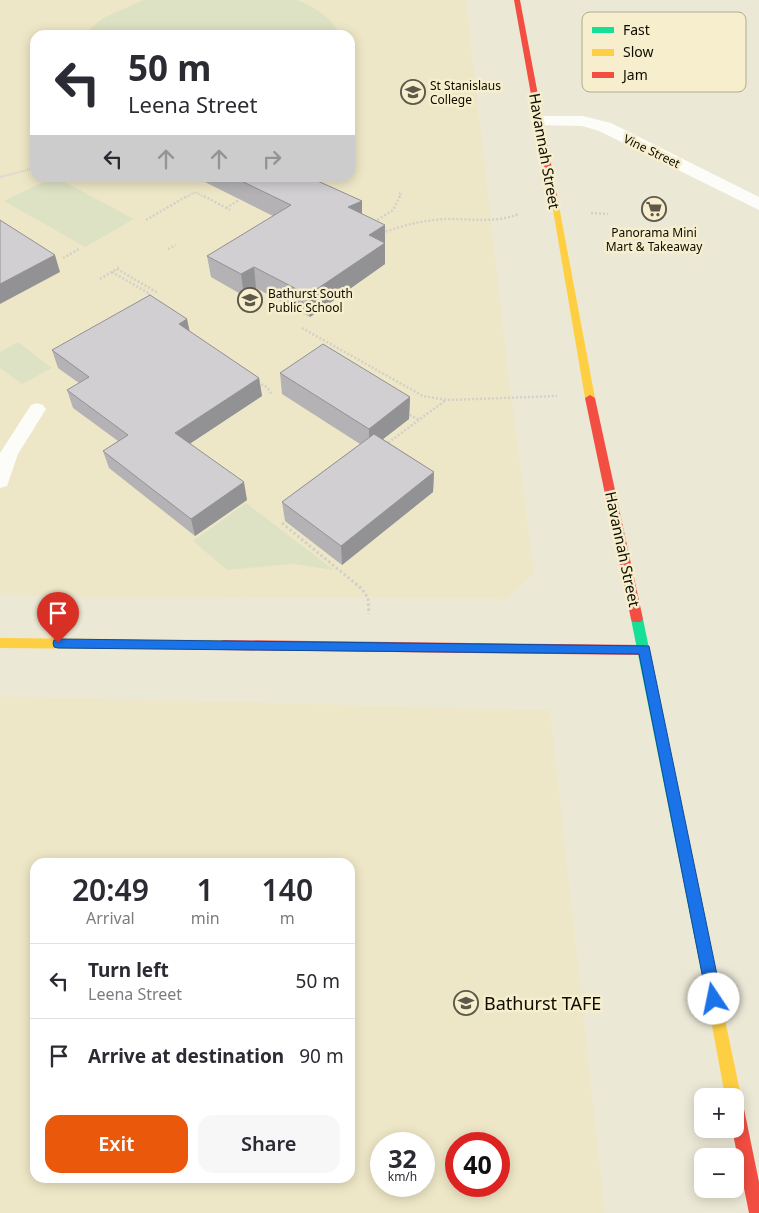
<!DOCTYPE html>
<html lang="en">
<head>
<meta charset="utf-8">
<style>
	:root { --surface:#fff; --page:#f7f7f7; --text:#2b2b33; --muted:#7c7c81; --line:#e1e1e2; --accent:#ea580c }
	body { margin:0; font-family:"Noto Sans",sans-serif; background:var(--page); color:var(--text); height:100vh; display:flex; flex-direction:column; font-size:19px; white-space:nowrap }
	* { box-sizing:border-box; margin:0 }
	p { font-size:16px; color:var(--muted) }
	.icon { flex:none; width:28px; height:28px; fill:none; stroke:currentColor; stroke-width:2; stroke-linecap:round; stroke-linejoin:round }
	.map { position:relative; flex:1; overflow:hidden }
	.panel { position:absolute; left:30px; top:858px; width:325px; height:325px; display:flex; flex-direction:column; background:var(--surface); border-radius:15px; box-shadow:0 2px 12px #0003 }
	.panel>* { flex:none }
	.banner { position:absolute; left:30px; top:30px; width:325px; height:152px; border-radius:15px; box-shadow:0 2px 12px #0003; background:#fff; color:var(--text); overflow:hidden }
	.tools { position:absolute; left:694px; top:1088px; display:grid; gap:10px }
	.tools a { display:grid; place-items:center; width:50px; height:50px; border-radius:10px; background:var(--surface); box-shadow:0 2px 12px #0003; font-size:25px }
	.speed { position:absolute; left:370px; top:1132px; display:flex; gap:10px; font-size:25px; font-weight:700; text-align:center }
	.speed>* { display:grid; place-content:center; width:65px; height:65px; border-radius:50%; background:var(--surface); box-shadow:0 2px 12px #0003; line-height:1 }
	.speed small { font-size:12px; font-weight:400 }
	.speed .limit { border:8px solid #d22; background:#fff; color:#111 }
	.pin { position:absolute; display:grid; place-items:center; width:42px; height:42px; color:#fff; margin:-51px -21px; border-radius:50% 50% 50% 0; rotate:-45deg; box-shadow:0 0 5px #0007 }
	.pin .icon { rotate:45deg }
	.me { position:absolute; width:55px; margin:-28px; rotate:349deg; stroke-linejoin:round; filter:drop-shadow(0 0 4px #0008) }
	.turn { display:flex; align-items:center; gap:18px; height:105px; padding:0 15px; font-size:22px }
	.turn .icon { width:65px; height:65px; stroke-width:2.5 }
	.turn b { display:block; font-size:35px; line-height:42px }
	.lanes { display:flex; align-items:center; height:48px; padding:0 15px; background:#0003; justify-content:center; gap:25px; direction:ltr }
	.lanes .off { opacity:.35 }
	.eta { display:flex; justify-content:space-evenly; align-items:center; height:85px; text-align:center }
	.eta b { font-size:30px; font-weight:600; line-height:35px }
	.cta { display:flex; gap:10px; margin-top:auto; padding:10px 15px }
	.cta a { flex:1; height:58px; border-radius:15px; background:var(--accent); color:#fff; font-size:20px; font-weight:600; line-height:58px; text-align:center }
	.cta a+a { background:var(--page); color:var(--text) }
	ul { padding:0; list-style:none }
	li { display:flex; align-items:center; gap:15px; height:75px; padding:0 15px; border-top:1px solid var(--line) }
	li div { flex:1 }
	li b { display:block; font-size:19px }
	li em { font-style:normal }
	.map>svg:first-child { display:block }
	.built { fill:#eee7c7; fill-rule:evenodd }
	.green { fill:#dde2c4 }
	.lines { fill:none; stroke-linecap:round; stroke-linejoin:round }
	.path-far2 { stroke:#d1d0cb; stroke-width:2; stroke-dasharray:1 1; stroke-linecap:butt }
	.path-far1 { stroke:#d1d0cb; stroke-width:2.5; stroke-dasharray:2 2; stroke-linecap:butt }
	.path { stroke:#d1d0cb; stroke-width:3; stroke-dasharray:2.5 2.5; stroke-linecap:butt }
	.lane { fill:#fcfcf9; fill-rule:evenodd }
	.street { fill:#fcfcf9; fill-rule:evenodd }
	.fast { fill:#16e098; fill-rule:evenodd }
	.slow { fill:#ffcf43; fill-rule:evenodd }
	.jam { fill:#f24e42; fill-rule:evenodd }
	.wall { fill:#b4b2b5 }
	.shaded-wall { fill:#929193 }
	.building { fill:#d1cfd2; stroke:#929193 }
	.route { fill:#1a73e8; stroke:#114b97 }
	.labels { text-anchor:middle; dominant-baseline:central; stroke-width:5; stroke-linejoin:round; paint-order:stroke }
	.far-poi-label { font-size:12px; fill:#0e0c02; stroke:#f6eecc; text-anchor:start }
	.far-street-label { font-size:12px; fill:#0e0c02; stroke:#f6eecc }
	.street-label { font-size:15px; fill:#0e0c02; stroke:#f6eecc }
	.near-poi-label { font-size:18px; fill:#0e0c02; stroke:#f6eecc; text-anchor:start }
	.key { fill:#f6eecc; stroke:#b0aa8f; stroke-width:1 }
	.key-label { font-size:14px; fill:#0e0c02 }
</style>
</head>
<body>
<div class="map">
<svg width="759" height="1213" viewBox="0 0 759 1213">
	<rect width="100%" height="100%" fill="#ece8d6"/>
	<path class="built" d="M0,0H466L509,380L534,573L506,599L0,596ZM35,35H350V178H35Z
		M0,696L550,710L605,1213H0ZM35,862H350V1178H35ZM381,1144H424V1186H381ZM456,1144H499V1186H456Z"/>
	<path class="green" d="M144,0H296C315,7 331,16 340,35H83L103,18Z
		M51,178H57L134,219L85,247L4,201Z
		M18,342L52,368L22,384L0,368V352Z
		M246,503L334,570L293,564L227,570L193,541Z"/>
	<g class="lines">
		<path class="path-far2" d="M0,177L35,168
			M399,193L401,194L399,198
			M185,198L195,192L206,198"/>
		<path class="path-far1" d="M204,196L230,210
			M226,208L239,200
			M591,213L608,214
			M146,220L187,196
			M374,222L393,210L400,196
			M382,233C404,225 427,219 450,219C474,219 496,223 519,214
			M168,249L176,245
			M63,258L79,249
			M117,269L158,293
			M112,272L150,294L148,299
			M100,279L120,267
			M302,328L423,396L447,400L557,396
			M258,382L268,388L272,395
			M406,413L419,420
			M385,445L446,400"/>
		<path class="path" d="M282,523L362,589L368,598L369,614"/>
		<path class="lane" d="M37,403L43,405L46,409L18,454L7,486L0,488V453L31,405Z"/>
		<path class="street" d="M539,116H583L611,123L759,197V210L599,131L582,126L533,125L531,121L533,117Z"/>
		<path class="fast" d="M637,614L641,616L643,619L725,1020L723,1025L718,1027L713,1025L711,1020L631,619L633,616Z"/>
		<path class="slow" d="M552,204L559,206L595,398L590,401L585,398Z
			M0,638L223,640L227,642L229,645L227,648L223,650L0,648Z
			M718,1013L723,1015L725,1020L741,1096L739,1102L735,1103V1096H725L711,1020L713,1015Z"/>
		<path class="jam" d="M514,0H520L559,206L555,208L551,206Z
			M590,395L595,398L643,619L641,622H633L631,619L585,398Z
			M223,640L644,645L648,647L650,650L648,653L644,655L223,650L219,648L217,645L219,642Z
			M735,1096L741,1098L743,1104L759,1182V1213H749L732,1129H735Z"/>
	</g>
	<path class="wall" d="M201,178H311L362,201V214L385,225V264L310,317L256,288L244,296L211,277L207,256L273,216L201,180Z
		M187,319L189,332L259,378L262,396L190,443L247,500L195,536L109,468L103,451L118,441L73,408L67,390L79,383L58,368L52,350Z
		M280,373L410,397L409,419L383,439L434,472L433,492L342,565L285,521L282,502L360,444L282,394Z"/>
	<path class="shaded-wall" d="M362,201V222L348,207Z
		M385,225V264L310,317L308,295L369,235Z
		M55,255L60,272L0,304V284Z
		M254,267L256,288L244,296L241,274Z
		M187,319L191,337L179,324Z
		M259,378L262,396L179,451L175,433Z
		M410,397L409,419L369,450V429Z
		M434,472L433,492L342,565L341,546Z
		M244,482L247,500L195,536L191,519Z"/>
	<path class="building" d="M235,178H311L362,201L348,207L385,225L369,235L385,243L308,295L254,267L241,274L207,256L291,205Z
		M0,220L55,255L0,284Z
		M150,295L187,319L179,324L259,378L175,433L244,482L191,519L103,451L128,435L67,390L89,377L52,350Z
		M323,344L410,397L369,429L280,373Z
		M374,434L434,472L341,546L282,502Z"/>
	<path class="route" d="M58,639L649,646L722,999L719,1004L714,1007L709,1004L707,999L639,654L58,648L54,647L53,643L54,640Z"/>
	<defs>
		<symbol id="school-ring" viewBox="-11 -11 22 22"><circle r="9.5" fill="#f6eecc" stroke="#5c594c" stroke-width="1.5"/><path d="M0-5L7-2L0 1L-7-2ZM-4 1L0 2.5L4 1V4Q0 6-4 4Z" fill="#5c594c"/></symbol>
		<symbol id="supermarket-ring" viewBox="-11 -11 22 22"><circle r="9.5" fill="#f6eecc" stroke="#5c594c" stroke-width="1.5"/><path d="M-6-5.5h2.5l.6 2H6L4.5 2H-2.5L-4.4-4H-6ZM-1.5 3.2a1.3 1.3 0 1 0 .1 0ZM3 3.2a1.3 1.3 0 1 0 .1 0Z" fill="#5c594c"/></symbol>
		<symbol id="university-ring" viewBox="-11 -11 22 22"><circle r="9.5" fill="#f6eecc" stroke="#5c594c" stroke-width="1.5"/><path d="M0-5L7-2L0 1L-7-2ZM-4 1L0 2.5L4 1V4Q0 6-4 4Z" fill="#5c594c"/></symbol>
	</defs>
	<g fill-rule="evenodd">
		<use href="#school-ring" x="399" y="78" width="28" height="28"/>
		<use href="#supermarket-ring" x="640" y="195" width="28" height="28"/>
		<use href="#school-ring" x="236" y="286" width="28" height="28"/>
		<use href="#university-ring" x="452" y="989" width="28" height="28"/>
	</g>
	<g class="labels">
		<g class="far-poi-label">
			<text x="430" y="85">St Stanislaus<tspan x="430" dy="14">College</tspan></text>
			<text x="654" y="232" text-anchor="middle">Panorama Mini<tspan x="654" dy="14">Mart &amp; Takeaway</tspan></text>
			<text x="268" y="293">Bathurst South<tspan x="268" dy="14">Public School</tspan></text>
		</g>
		<g class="far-street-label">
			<text transform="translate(652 151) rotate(26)">Vine Street</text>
		</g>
		<g class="street-label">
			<text transform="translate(545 151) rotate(80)">Havannah Street</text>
			<text transform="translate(623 549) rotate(78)">Havannah Street</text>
		</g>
		<g class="near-poi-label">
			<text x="484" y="1003">Bathurst TAFE</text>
		</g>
	</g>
	<rect x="582" y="12" width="164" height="80" rx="8" class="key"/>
	<rect x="592" y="27" width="22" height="6" fill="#16e098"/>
	<rect x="592" y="49" width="22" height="7" fill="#ffcf43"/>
	<rect x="592" y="72" width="22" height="6" fill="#f24e42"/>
	<g class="key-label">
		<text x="623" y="35">Fast</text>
		<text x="623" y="57">Slow</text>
		<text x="623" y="80">Jam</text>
	</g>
</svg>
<div class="tools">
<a>+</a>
<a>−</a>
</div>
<div class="speed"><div>32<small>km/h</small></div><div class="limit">40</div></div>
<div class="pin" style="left:58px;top:643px;background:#d93025"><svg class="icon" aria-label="arrive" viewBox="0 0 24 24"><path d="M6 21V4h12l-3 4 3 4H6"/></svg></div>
<svg class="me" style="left:714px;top:999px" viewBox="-20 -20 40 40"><circle r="19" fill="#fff"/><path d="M0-13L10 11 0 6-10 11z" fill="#1a73e8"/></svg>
<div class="banner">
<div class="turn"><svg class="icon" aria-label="left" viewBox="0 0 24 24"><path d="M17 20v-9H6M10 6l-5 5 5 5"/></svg><div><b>50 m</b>Leena Street</div></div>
<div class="lanes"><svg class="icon" aria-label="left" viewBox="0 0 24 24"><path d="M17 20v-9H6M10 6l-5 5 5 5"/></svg><svg class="icon off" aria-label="ahead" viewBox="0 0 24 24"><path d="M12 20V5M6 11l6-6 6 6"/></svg><svg class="icon off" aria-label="ahead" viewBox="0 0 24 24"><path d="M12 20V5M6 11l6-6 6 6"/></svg><svg class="icon off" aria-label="right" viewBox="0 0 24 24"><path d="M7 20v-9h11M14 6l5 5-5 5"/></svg></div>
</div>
<section class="panel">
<div class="eta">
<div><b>20:49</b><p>Arrival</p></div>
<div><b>1</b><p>min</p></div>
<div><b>140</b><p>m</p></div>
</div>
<ul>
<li><svg class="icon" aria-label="left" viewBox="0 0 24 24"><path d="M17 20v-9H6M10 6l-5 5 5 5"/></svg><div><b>Turn left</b><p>Leena Street</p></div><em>50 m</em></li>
<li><svg class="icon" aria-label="arrive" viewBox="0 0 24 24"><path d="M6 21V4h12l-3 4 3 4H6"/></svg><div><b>Arrive at destination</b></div><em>90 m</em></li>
</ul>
<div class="cta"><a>Exit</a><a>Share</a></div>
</section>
</div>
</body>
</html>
